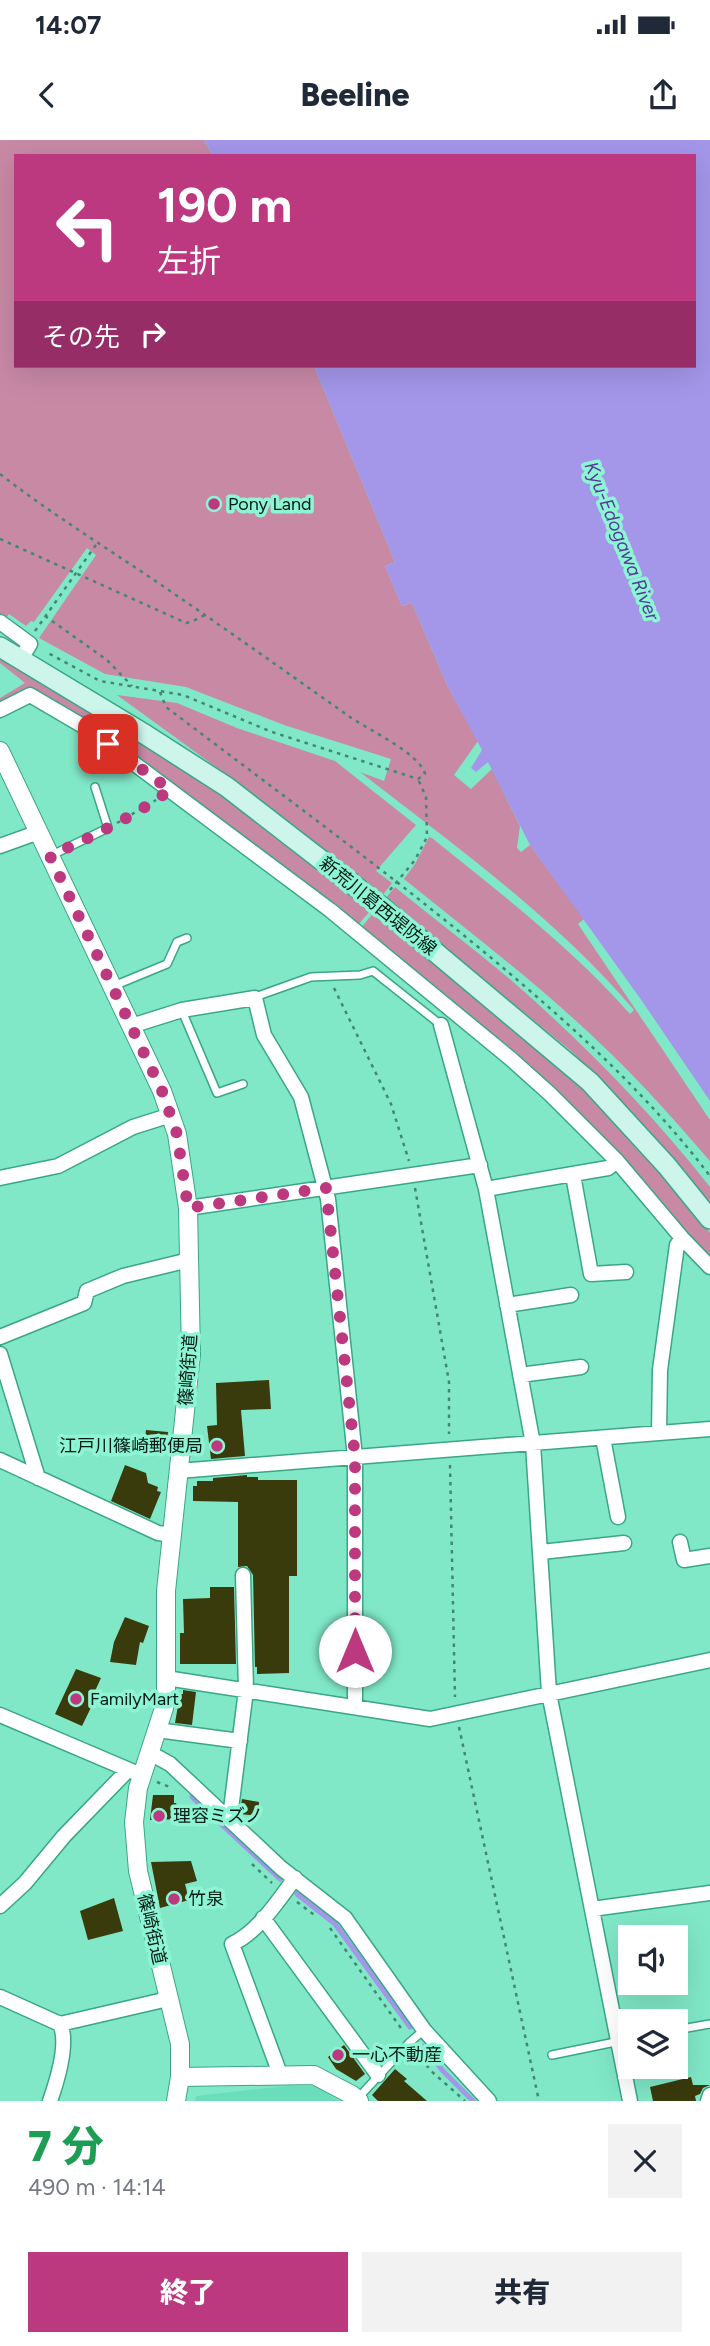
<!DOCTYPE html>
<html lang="ja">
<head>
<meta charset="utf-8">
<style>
	:root { --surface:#fff; --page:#f2f2f3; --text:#1f2937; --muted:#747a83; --accent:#bc3980 }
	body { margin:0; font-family:Figtree,"Noto Sans JP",sans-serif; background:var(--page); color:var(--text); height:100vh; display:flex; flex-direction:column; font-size:26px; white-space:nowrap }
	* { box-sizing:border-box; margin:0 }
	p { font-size:23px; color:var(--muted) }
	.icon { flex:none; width:38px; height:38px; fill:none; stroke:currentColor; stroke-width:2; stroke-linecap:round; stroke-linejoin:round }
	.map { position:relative; height:1961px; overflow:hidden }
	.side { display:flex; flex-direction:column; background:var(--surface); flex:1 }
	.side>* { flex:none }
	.hud { position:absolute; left:14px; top:14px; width:682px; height:214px; border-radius:0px; box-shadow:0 7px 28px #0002; background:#bc3980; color:#fff; overflow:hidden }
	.tools { position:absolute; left:618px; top:1785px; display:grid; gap:14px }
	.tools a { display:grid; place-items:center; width:70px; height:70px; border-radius:0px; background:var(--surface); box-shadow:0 7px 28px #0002; font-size:35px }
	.pin { position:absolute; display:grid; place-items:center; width:60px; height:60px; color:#fff; margin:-30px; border-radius:14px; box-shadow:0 4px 10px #0006 }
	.me { position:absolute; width:77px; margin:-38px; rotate:0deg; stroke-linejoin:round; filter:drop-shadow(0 0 5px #0008) }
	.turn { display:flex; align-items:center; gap:24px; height:147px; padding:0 28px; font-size:32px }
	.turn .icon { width:91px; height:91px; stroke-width:2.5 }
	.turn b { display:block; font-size:49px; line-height:60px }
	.then { display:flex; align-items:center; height:66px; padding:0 28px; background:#0003; gap:14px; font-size:26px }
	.round { display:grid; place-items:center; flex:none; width:74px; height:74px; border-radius:0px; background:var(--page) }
	.summary { display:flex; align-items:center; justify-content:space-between; height:119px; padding:0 28px }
	h1 { font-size:42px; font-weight:800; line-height:52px; color:#1e9e55 }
	.button { display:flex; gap:14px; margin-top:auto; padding:14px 28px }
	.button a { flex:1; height:80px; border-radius:0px; background:var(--accent); color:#fff; font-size:28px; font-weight:800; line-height:80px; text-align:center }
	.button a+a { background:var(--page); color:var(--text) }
	.status { display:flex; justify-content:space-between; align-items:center; height:49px; padding:0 35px; background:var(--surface); direction:ltr }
	.status svg { height:19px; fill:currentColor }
	header { display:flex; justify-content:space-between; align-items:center; height:91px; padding:0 28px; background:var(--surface); font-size:32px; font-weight:800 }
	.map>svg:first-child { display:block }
	.built { fill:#6addba }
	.green { fill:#c889a5 }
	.water { fill:#a496e9 }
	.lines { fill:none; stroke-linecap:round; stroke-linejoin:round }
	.stream { stroke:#a496e9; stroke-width:5 }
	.building { fill:#393b0c }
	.service-casing { stroke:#39a688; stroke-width:10 }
	.minor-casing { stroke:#39a688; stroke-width:17 }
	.tertiary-casing { stroke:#39a688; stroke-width:20 }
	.secondary-casing { stroke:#39a688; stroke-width:22 }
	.path { stroke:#438772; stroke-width:2.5; stroke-dasharray:3.5 5; stroke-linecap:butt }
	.service { stroke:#fff; stroke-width:7 }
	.minor { stroke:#fff; stroke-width:14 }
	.tertiary { stroke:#fff; stroke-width:18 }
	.secondary { stroke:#cdf5ea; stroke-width:19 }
	.route { stroke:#bc3980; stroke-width:12; stroke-dasharray:0 21.6 }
	.poi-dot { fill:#bc3980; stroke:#8ef5d4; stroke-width:2.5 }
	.labels { text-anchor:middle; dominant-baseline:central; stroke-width:7; stroke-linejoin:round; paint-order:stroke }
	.poi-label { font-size:18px; fill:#001b13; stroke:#8ef5d4; text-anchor:start }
	.street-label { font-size:18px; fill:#001b13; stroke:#8ef5d4 }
	.water-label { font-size:19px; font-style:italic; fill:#543a9a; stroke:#8ef5d4 }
</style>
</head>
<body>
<div class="status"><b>14:07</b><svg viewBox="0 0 49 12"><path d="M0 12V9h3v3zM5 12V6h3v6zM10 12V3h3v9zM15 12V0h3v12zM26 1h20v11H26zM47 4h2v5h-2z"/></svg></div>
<header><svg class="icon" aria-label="back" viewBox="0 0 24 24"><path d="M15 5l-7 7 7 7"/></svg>Beeline<svg class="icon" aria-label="share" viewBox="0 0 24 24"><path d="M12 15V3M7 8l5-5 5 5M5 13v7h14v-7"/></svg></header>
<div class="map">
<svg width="710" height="1961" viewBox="0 0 710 1961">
	<rect width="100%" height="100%" fill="#80e8c7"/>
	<path class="built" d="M286,1946H315L339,1961H195L196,1956Z"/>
	<path class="green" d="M0,0H204L213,16H16V226H314L395,422L385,426L402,466L412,463L448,547L478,601L454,635L471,649L492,629L520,686L517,708L521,712L530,705L584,779L578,784L710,980V1021C676,982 642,943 605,908C542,847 472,794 404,739L415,724L429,697L432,698C501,754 571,807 630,874L634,870C556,778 455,706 360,632L384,641L391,619L284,585L186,547L105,534L39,498L96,415L87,408L34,482L31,481L26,486L9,474L5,479L0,475Z
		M0,518L84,567L229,659L371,770L357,786L31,550L0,564V558L25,543L0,523Z
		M117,555L177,563L237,588L335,621L416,685L376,731L392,743L382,756L260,659Z
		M395,747C433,778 473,808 511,840C583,903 651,972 710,1047V1062L619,958L570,910L385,759Z
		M374,772L586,950L649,1017L699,1078L710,1093V1121L646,1046L360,789Z"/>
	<path class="water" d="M204,0H710V961L642,861L530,705L488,622L476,632L471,628L482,610L448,547L412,463L402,466L385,426L395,422L314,226H695V16H213Z"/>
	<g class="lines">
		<path class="stream" d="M192,1657L280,1739
			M297,1754L335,1784L410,1887
			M424,1906L442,1930L473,1961"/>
	</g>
	<path class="building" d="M269,1240L271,1269L241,1270L245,1316L211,1319L207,1286L217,1285L216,1243Z
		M146,1290L168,1292L166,1309L144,1306Z
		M125,1325L146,1333L148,1343L158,1347L157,1351L161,1352L150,1379L111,1361Z
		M247,1335V1337H258V1340H297V1436H289V1533L257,1534V1527H255L253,1435L247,1426L238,1427V1362L193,1361V1346H197V1341H213V1338Z
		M210,1447H234L236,1524H180V1493H184L183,1459L210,1458Z
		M125,1477L149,1486L143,1503L140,1502L136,1525L110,1522L114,1502Z
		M76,1529L101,1538L95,1551L98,1553L82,1586L55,1574Z
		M183,1550L196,1552L192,1585L175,1583L180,1554H183Z
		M153,1655H174V1663H176L181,1679L150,1680Z
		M242,1659L259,1662L258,1676L240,1674Z
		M191,1721L197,1741L185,1744L189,1760L160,1768L151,1722Z
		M114,1758L123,1791L88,1800L80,1771Z
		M344,1905L365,1934L356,1941L336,1929L328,1917Z
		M395,1929L407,1939L404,1941L427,1961H378L372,1955Z
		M691,1937L693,1945H710L703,1948L700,1954L695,1956L696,1961H653L650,1947Z"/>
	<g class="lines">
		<defs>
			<path id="service" d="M50,716L108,688L95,647
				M111,847L167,824L177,802L187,798
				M255,857L311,837L360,835L373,831L441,885
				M182,871L217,953L243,944
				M676,1890L710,1884
				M552,1915L630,1899
				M358,1958L410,1902L424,1890"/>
			<path id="minor" d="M0,482L30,504L20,520
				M0,570L30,555L88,589L330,770L511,919L550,954L617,1021L682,1098L710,1127
				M0,706L39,692
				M441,885L486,1049L533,1304L549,1553L630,1961
				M131,886L182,870L255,858L264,895L301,957L328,1059L355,1317V1567
				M573,1035L591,1134L626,1132
				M0,1038L58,1026L133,987L171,975
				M486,1049L608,1028L617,1021
				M188,1068L480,1025
				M507,1165L571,1155
				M0,1197L84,1163L87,1151L123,1136L189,1120
				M0,1214L38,1338
				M520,1235L581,1227
				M659,1293L660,1230L677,1105L682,1098
				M603,1298L618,1377
				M0,1320L158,1393L172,1395
				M178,1331L710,1289
				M680,1402L684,1420L710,1416
				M541,1412L624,1403
				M166,1538L430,1579L710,1520
				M0,1575L134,1632
				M157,1590L240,1601
				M150,1613L170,1624L281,1728L345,1778L424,1890L489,1961
				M230,1677L246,1550L243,1435
				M0,1766L25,1743L64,1696L128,1630
				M592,1769L710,1753
				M263,1778L378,1935
				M0,1857L60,1884L168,1859
				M280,1934L232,1804C258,1792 278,1761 295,1738
				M50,1961C57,1941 69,1903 60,1884
				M708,1961L710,1955"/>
			<path id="tertiary" d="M0,611L162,951L177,994L188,1068L191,1214L166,1451V1551L164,1568L138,1648L134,1682L138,1731L180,1904V1937L176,1961
				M180,1937L314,1935L352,1955L359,1961"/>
			<path id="secondary" d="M0,507L146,595L227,647L378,764L590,942L667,1026L710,1079"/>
		</defs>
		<use href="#service" class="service-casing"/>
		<use href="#minor" class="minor-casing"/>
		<use href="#tertiary" class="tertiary-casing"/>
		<use href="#secondary" class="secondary-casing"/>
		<path class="path" d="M0,334C49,372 102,405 154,440C220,485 285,531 350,577C369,590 420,614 425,634L418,639L272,592L183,555L100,541L48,513
			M0,399L186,483L191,482L205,475
			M45,476L107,520L132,546
			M35,491L98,402
			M160,552L166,567C274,649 384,729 489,816C569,883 647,953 710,1036
			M117,683L156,660
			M390,750L415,720L427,697L426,657L418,639
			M334,848L391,964L409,1021
			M415,1048L449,1242V1294
			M450,1325L455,1557
			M459,1587L539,1961
			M157,1642L170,1647
			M252,1724L272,1743
			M297,1762L317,1777
			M330,1788L403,1891
			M417,1911L430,1930L465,1961"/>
		<use href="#service" class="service"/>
		<use href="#minor" class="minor"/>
		<use href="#tertiary" class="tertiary"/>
		<use href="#secondary" class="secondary"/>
	</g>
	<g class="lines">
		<path class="route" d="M108,604L170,650C133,677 91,697 50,716L162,951L177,994L188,1068L326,1048L355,1317V1511"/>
	</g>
	<g class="poi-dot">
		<circle cx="214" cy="364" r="7"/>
		<circle cx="217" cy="1306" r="7"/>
		<circle cx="76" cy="1559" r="7"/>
		<circle cx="159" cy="1676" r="7"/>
		<circle cx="174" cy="1759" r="7"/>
		<circle cx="338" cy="1915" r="7"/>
	</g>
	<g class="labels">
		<g class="poi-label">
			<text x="228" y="364">Pony Land</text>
			<text x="203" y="1306" text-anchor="end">江戸川篠崎郵便局</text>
			<text x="90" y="1559">FamilyMart</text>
			<text x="173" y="1676">理容ミズノ</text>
			<text x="188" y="1759">竹泉</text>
			<text x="352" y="1915">一心不動産</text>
		</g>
		<g class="street-label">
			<text transform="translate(378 766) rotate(39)">新荒川葛西堤防線</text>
			<text transform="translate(188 1230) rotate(-86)">篠崎街道</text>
			<text transform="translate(152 1789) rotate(77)">篠崎街道</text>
		</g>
		<g class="water-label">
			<text transform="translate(622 401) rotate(68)">Kyu-Edogawa River</text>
		</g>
	</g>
</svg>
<div class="tools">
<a><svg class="icon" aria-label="sound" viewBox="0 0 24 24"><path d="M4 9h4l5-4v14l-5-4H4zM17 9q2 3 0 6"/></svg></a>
<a><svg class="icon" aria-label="layers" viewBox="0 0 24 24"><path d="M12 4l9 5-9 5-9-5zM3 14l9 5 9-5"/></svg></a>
</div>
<div class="pin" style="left:108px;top:604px;background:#d93025"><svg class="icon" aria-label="arrive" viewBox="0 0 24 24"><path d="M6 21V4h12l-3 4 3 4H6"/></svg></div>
<svg class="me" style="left:355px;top:1511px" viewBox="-20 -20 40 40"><circle r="19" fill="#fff"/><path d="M0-13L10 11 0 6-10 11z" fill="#bc3980"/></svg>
<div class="hud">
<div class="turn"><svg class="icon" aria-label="left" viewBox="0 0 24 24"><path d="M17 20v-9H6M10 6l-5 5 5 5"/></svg><div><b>190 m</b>左折</div></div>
<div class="then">その先<svg class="icon" aria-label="right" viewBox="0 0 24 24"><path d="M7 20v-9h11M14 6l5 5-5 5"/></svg></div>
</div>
</div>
<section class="side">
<div class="summary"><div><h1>7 分</h1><p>490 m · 14:14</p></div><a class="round"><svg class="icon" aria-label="close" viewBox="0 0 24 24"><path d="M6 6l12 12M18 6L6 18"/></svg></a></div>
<div class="button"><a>終了</a><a>共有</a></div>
</section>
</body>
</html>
